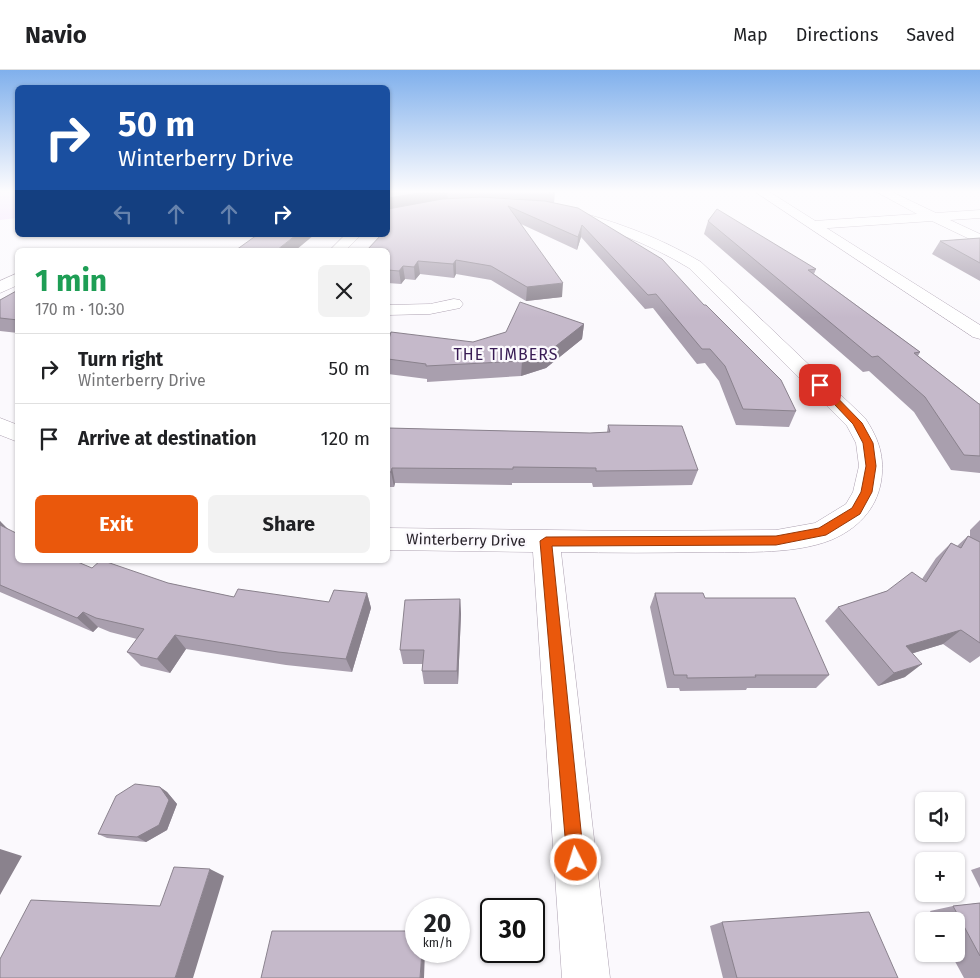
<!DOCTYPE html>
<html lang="en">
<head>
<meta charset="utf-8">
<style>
	:root { --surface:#fff; --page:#f2f2f2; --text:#202124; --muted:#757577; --line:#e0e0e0; --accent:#ea580c }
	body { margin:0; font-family:"Fira Sans",sans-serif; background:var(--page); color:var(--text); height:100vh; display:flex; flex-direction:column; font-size:19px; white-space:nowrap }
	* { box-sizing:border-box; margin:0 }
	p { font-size:16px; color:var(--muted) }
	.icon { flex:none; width:28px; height:28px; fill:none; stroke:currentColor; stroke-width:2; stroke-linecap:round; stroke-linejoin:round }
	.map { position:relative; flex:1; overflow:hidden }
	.side { position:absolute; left:15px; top:178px; width:375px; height:315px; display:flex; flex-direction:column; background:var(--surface); border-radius:8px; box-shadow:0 1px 4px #0004 }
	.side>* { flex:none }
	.guide { position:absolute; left:15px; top:15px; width:375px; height:152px; border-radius:8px; box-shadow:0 1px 4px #0004; background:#1a4fa0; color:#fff; overflow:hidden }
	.controls { position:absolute; left:915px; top:722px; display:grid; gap:10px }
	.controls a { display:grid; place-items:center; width:50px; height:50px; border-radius:8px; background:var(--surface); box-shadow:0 1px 4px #0004; font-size:25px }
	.speed { position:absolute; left:405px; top:828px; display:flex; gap:10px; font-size:25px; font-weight:700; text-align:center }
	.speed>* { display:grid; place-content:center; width:65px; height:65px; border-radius:50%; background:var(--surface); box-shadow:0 1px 4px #0004; line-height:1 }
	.speed small { font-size:12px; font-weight:400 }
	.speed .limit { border:2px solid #111; border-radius:8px; background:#fff; color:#111 }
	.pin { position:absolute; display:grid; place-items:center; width:42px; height:42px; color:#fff; margin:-21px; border-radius:10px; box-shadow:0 2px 8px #0006 }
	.me { position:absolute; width:55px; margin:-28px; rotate:355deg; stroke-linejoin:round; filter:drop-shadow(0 0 4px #0008) }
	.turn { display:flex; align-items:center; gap:18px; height:105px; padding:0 20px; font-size:22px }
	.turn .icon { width:65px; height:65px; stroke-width:2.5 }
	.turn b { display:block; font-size:35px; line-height:42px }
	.lanes { display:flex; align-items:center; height:48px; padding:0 20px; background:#0003; justify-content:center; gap:25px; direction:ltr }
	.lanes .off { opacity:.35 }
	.round { display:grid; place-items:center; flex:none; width:52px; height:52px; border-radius:8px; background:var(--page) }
	.summary { display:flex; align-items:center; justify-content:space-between; height:85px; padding:0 20px }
	h1 { font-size:30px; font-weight:700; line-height:38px; color:#1e9e55 }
	.button { display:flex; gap:10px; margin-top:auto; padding:10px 20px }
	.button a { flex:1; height:58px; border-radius:8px; background:var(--accent); color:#fff; font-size:20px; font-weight:700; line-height:58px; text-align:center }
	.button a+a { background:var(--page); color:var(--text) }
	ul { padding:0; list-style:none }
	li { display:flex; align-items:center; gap:15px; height:70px; padding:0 20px; border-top:1px solid var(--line) }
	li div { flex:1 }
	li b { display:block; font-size:19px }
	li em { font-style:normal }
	header { display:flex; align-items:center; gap:30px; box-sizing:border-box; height:70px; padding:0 25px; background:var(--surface); border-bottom:1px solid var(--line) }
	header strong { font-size:24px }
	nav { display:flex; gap:28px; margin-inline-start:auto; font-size:18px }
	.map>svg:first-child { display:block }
	.green { fill:#f1dafb }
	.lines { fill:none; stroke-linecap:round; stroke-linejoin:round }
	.minor-casing { stroke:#ada1b1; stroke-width:1 }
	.tertiary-casing { stroke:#ada1b1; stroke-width:1 }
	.minor { fill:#fff; fill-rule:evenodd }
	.tertiary { fill:#fff; fill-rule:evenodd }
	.wall { fill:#a99fae; fill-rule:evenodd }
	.shaded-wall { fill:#8a828d }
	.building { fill:#c5b9ca; stroke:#8a828d }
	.route { fill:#ea580c; stroke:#983908 }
	.labels { text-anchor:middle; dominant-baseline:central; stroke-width:4.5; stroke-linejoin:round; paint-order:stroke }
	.far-street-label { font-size:15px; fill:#29242b; stroke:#fbf9fd }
	.far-neighbourhood-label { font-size:16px; letter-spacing:1px; fill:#381b54; stroke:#fbf9fd }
</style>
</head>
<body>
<header>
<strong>Navio</strong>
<nav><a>Map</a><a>Directions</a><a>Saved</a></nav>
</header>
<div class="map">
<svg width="980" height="908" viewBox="0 0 980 908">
	<rect width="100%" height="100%" fill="#fbf9fd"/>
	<path class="green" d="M0,121H17V148L0,150Z"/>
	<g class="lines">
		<defs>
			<path id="minor" d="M875,121H890L936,143L980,140V148L950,150L980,164V174L932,151L814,159L807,155L814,151L917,144Z
				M563,138C612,150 657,166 701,192L865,348C879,369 885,387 881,412C876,440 857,459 831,470C796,484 747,482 710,482C661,483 611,483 561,482L610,908H562L533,482L388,480V458L630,461L776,460L815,453L846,434L853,422L859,396L856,373L847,356L689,198C648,173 605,157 558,145L556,142Z
				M345,165H361L346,180H330Z
				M18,203V215L0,223V211Z
				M454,229L460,230L463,234L460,238L430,244L388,245V235L430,234Z
				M0,348L18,355V372L0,365Z"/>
			<path id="tertiary" d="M754,121H768L980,255V269L973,267Z"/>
		</defs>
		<use href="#minor" class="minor-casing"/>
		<use href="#tertiary" class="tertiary-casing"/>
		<use href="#minor" class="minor"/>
		<use href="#tertiary" class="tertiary"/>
	</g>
	<path class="wall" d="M388,121H550L555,123L554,133L578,138L796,341L789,357L736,355L719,311L705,293L697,294L653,238L645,239L581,167L577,180L521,154L562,227L526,231L491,210L456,204L454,208L420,204L415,210L405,209L401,214L388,213V180L379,167L372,165H388ZM484,127L520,129L525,130Z
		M708,151L816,199L814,204L920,282L918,286L979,334H980V403L951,400L914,342L869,301L863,302L704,164Z
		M980,168V211L932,184L940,171Z
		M18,220V263L0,261V230Z
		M584,254L582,269L546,298L521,306L427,312V309L388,304V272H473Z
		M608,355L698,400L692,415L593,417L592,413H512V415L395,413L394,417H388V358L590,363L607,362Z
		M980,450V586L970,593L943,574L913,583L905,607L878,616L825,551L838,537L887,521L922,509L936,488L951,473L957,476L968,466H970V460Z
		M0,451L18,490L92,498L168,513L234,527L329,532L367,523L371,538L352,602L286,595L186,579L170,603L141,596L127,582L137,569L110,562L98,557L93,562L0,522Z
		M655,523L705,528L829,605L816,618H747L746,620L680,621L679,618H667L650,537Z
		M460,529L461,544L458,614H424L422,601L423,594H403L400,580Z
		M160,717L167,722L177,734L167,760L146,772L107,768L98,764Z
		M980,797V818L971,800Z
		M980,833V908H964L951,884H956V851H935L930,841L953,836Z
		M722,852L898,908H723L710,856Z"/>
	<path class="shaded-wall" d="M431,121H447L448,130L388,141V128Z
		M582,155L581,167L577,180L578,167Z
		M296,165H314L296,180H277Z
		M456,190V204L454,208L453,194Z
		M418,191L420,204L415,210L414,197Z
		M403,196L405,209L401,214L399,201Z
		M563,213L562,227L526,231L527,217Z
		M584,254L582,269L546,298L521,306L522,291Z
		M392,398L395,413L394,417L391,402Z
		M0,451L10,461L0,460Z
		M367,523L371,538L352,602L346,589Z
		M460,529L461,544L458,614L457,601Z
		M83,542L98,557L93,562L77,548Z
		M961,560L943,574L891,590L906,576Z
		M175,565L186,579L170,603L157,589Z
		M922,594L905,607L878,616L894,603Z
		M160,717L167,722L177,734L167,760L146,772L137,767Z
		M0,779L22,786L0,825Z
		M210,799L224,806L193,908H175Z
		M422,881H425L424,908H420Z"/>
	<path class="building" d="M388,121H431L388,128Z
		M539,121H550L555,123Z
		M481,127L545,131L578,138L662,189L704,235H706L781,310L796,341L743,339L725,296L710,279H702L656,224L648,225L582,155L578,167L508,136L563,213L527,217L491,196L456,190L453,194L418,191L414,197L403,196L399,201L388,200V180H367L381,165H388V158L389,157L388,156V139L442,129Z
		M717,139L816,199L808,200L920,282L914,283L979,334H980V386L964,385L925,327L878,286L872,287L708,151Z
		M257,165H296L277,180H236Z
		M980,168V193L940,171Z
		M18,220V250L0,248V230Z
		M520,232L584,254L547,283L522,291L426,296V294L388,289V272L391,262L473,272L506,262Z
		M608,355L682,356L698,400L596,401V398L513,397V399L392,398L391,402H388V358L590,363L610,362Z
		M0,455L18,464V490H73L92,498L101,490L168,513L234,527L238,519L329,532L334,520L367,523L346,589L278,582L175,565L157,589L127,582L144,559L96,548L83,542L77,548L0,515Z
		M968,466L980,472V573L961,560L906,576L922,594L894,603L838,537L887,521L912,502L926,512L951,473L961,478Z
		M655,523H703L705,528H795L829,605H755L756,607L687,608V605H674Z
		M460,529L457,601H422L424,580H400L405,530Z
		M135,714L160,717L169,730L159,755L137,767L98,764L116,726Z
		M174,797L210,799L175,908H0V889L31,830L160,836Z
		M980,833V886L953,836Z
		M869,842L898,908H737L722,852Z
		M272,861H416V881H422L420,908H261Z"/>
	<linearGradient id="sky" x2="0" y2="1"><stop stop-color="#80b0ec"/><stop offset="0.49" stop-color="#fdfcfe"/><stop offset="1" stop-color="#fdfcfe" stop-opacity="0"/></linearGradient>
	<rect width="980" height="248" fill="url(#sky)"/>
	<path class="route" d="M820,312L823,313L862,353L873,373L876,396L872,422L860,444L826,465L776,475L552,476L584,790L582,797L576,799L569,797L567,790L540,471L546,467L776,466L819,458L852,438L861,422L866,396L863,373L853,354L817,316L815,315Z"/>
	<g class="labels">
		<g class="far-street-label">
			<text transform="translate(466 470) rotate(1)">Winterberry Drive</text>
		</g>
		<g class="far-neighbourhood-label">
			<text x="506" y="284">THE TIMBERS</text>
		</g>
	</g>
</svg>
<div class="controls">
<a><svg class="icon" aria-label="sound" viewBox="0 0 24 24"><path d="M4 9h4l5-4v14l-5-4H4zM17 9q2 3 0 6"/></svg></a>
<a>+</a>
<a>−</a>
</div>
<div class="speed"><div>20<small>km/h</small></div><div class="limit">30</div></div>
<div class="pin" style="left:820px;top:315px;background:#d93025"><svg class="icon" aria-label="arrive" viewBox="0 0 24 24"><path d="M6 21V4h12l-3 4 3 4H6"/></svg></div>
<svg class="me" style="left:576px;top:790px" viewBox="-20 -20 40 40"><circle r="17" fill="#ea580c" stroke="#fff" stroke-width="3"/><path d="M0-11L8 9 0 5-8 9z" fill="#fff"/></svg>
<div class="guide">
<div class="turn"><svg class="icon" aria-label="right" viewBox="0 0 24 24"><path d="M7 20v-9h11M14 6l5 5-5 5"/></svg><div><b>50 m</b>Winterberry Drive</div></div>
<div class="lanes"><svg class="icon off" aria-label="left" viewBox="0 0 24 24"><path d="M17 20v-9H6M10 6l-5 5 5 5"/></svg><svg class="icon off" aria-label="ahead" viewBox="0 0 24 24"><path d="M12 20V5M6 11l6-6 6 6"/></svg><svg class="icon off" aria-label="ahead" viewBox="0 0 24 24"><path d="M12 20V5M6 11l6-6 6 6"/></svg><svg class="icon" aria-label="right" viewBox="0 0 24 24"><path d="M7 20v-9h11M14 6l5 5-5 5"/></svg></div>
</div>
<section class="side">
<div class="summary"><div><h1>1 min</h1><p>170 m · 10:30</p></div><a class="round"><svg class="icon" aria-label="close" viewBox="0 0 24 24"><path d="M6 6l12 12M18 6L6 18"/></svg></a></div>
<ul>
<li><svg class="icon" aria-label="right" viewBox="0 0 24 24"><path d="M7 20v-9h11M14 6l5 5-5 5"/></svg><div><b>Turn right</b><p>Winterberry Drive</p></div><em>50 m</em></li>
<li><svg class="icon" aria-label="arrive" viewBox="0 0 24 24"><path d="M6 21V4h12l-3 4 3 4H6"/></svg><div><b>Arrive at destination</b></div><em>120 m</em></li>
</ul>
<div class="button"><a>Exit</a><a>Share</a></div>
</section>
</div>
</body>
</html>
